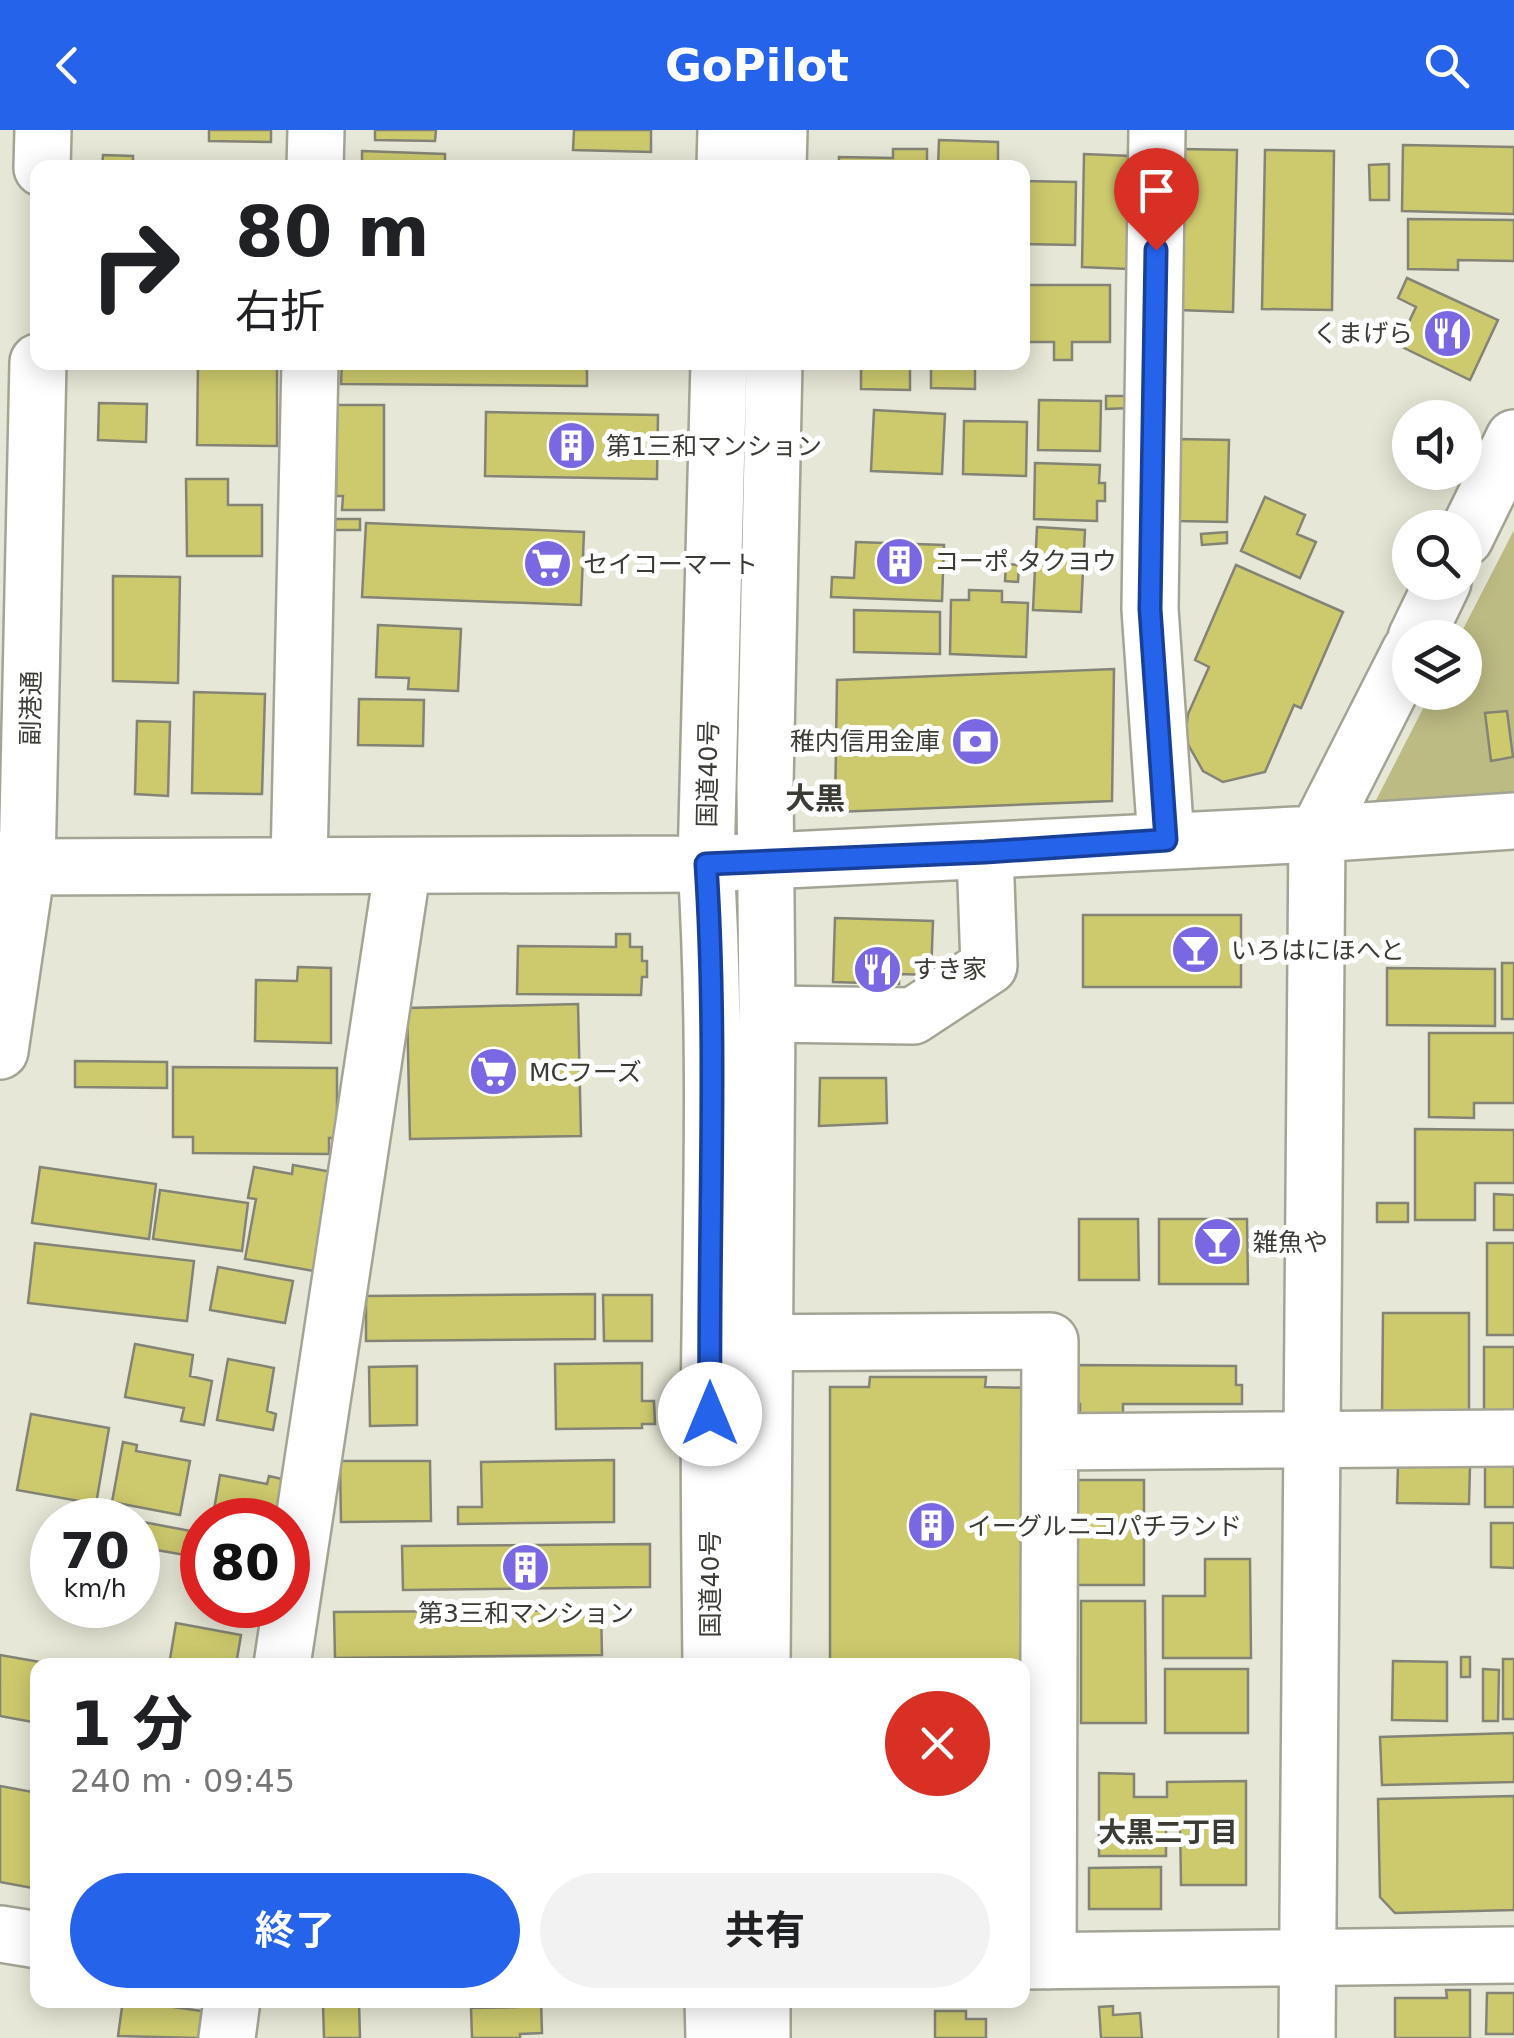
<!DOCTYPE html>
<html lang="ja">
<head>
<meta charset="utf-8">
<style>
	:root { --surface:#fff; --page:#f2f2f2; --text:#202124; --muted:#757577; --accent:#2563eb }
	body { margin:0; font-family:"DejaVu Sans","Noto Sans JP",sans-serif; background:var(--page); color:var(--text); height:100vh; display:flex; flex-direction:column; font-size:38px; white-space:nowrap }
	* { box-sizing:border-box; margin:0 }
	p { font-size:32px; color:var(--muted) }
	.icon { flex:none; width:55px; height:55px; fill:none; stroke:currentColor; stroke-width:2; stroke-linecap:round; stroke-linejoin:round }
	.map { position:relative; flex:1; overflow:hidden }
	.details { position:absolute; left:30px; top:1528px; width:1000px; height:350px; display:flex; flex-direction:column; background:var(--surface); border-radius:20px; box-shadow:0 5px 25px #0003 }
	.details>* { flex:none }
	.banner { position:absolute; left:30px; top:30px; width:1000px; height:210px; border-radius:20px; box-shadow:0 5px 25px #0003; background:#fff; color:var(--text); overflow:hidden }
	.buttons { position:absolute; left:1392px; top:270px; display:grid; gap:20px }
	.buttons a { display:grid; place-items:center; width:90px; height:90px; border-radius:50%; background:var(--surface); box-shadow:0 5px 25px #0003; font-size:50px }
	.speed { position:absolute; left:30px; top:1368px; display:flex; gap:20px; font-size:50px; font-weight:700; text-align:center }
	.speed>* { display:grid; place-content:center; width:130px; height:130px; border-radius:50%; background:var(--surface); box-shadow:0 5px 25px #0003; line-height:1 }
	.speed small { font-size:25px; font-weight:400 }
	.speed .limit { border:15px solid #d22; background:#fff; color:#111 }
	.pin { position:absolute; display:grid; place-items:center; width:85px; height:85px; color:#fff; margin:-102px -42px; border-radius:50% 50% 50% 0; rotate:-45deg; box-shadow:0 0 10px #0007 }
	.pin .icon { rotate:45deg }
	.me { position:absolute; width:110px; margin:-55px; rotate:0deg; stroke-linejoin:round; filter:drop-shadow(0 0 8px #0008) }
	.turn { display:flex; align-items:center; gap:35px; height:210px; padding:0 40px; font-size:45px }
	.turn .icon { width:130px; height:130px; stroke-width:2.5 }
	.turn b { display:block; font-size:70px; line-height:85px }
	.round { display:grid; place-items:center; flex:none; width:105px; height:105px; border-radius:52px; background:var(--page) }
	.head { display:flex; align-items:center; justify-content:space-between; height:170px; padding:0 40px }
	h1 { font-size:60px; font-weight:700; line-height:75px }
	.action { display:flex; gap:20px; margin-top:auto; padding:20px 40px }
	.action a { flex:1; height:115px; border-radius:60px; background:var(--accent); color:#fff; font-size:40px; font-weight:700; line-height:115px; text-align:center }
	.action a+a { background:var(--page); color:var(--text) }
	header { display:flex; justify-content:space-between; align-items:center; height:130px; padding:0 40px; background:var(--accent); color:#fff; font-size:45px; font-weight:700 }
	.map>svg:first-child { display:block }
	.green { fill:#bcbb84 }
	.building { fill:#cdca6e; stroke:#848476; stroke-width:2.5 }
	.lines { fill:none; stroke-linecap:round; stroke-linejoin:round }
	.minor-casing { stroke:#a4a495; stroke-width:60 }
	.highway-casing { stroke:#a4a495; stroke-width:60 }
	.minor { stroke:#fff; stroke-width:55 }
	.highway { stroke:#fff; stroke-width:55 }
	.route-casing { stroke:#184099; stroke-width:25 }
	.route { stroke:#2563eb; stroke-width:18 }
	.labels { text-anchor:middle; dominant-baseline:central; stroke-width:10; stroke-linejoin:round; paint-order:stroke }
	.poi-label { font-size:25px; fill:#3c3c36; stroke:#fff; text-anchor:start }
	.street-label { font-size:25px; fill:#3c3c36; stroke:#fff }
	.neighbourhood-label { font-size:28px; font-weight:bold; fill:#3c3c36; stroke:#fff }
	.quarter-label { font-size:30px; font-weight:bold; fill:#3c3c36; stroke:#fff }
</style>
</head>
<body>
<header><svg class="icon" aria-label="back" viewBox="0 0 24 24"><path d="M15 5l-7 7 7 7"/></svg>GoPilot<svg class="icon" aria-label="search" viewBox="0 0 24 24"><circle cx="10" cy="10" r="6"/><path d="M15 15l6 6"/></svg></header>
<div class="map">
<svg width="1514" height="1908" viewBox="0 0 1514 1908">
	<rect width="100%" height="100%" fill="#e7e7d7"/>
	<path class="green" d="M1514,400V669L1372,678L1431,563L1465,562V508L1459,507Z"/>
	<path class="building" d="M209,0H271V12L209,11Z
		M375,0H436L435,11L375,10Z
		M574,0H651V22L573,20Z
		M939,10L998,12V38H938Z
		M1403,15L1514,17V84L1402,81Z
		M893,19H927V38H839V27L893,28Z
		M1182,19L1237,20L1233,182L1179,180Z
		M1265,20L1334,21L1332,180L1262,179Z
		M362,21L445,24V38H362Z
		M1084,24L1130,26L1128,139L1082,137Z
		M103,25L133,26V38H102Z
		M1389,34V70H1370L1369,35Z
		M595,35L670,37V38H595Z
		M1022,51L1076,52L1075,115L1022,114Z
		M1408,89L1514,90V131L1458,130V140L1408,139Z
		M1407,148L1498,190L1470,250L1398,215L1416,177L1398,168Z
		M1028,155H1110V212H1072V230H1054V212H1028Z
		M198,232H277V316L197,315Z
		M342,232H587V256L341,254Z
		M861,232H910V260L861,259Z
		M931,232H975V259L931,258Z
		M1106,266H1130L1131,278L1106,279Z
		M1039,270L1101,271L1100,321L1038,320Z
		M99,273L147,274L146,312L98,310Z
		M337,275H384V380H342L343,366H336Z
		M874,280L945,284L942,344L871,341Z
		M486,282L658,285L657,349L485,346Z
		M964,291L1027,292L1026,346L963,344Z
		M1179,309L1229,310L1227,392L1177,391Z
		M1035,333L1100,335L1099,353H1105V371H1097V391L1034,389Z
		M186,349H228V375H262V426H187Z
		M1265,367L1305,385L1297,404L1316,412L1300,448L1241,421Z
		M335,389H360V400H335Z
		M366,393L584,402L581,475L362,467Z
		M1037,397L1085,400L1081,482L1033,480Z
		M1227,402V413L1202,415L1201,404Z
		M856,412L944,415L942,471L831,467L832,447L854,448Z
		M1006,434L1019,435L1018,452L1005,451Z
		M1236,435L1343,482L1301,578L1294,575L1265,642L1223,652L1203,641L1185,609L1188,584L1209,537L1195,530Z
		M113,446L180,447L178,553L113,551Z
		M969,460L1002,461V472L1028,473L1026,527L950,524L951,470H969Z
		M854,480L940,482V524L854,522Z
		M378,495L461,499L458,561L408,559L409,548L376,547Z
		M1114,539L1112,671L835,682L837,550Z
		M194,562L265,564L262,664L192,663Z
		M359,569L424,570L423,616L358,615Z
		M1507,581L1513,627L1491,631L1485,583Z
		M137,591L170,592L168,666L135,664Z
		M1083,785H1241V857H1083Z
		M835,788L933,791L931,845L899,844V854L833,852Z
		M616,804H630V817H642V831H647V847H642L641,865L517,864L518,816L616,817Z
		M1502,833H1514V889H1502Z
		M298,837L331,838V913L255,911L256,850L297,851Z
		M1387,838L1495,839V896L1387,895Z
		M578,874L581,1006L410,1009L407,878Z
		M1429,903H1514V973H1474V988L1429,987Z
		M75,931L167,932V958L75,957Z
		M173,937L337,938V1008H329V1024L193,1023V1007H173Z
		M820,948H886L887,993L819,996Z
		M1415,999L1514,1000V1053H1475V1090H1415Z
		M293,1035L332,1042L314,1141L245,1129L256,1069L248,1068L254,1037L292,1044Z
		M40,1037L156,1054L149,1109L32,1093Z
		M160,1060L248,1073L242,1121L153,1109Z
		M1494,1064L1514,1065V1100H1494Z
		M1377,1073H1408V1092H1377Z
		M1079,1089H1138L1139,1150H1079Z
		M1159,1089H1247L1248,1154H1159Z
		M35,1113L194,1131L187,1191L28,1173Z
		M1487,1113H1514V1205H1487Z
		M218,1137L293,1151L285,1193L210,1180Z
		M595,1164V1209L366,1211V1166Z
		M603,1165H652V1211H604Z
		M1383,1183H1469V1286L1382,1285Z
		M135,1214L193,1225L190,1246L212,1251L204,1295L181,1291L184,1278L125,1267Z
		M1484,1217H1514V1283H1484Z
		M228,1229L274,1238L267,1281L276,1284L273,1300L217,1290Z
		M642,1233V1271H654L655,1294H642V1298L556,1299L555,1234Z
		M1074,1235L1236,1236V1255H1242V1274H1123V1288L1080,1289V1274L1074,1275Z
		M417,1236V1295L370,1296L369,1237Z
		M870,1247H986L985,1257L1035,1258L1022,1535H830V1257H869Z
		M31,1284L109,1298L96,1374L17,1360Z
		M123,1312L137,1315L136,1321L190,1331L180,1385L112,1372Z
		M614,1330V1392L458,1394V1377H482L481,1332Z
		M1485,1330H1514V1377H1485Z
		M340,1331H430L431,1391L341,1392Z
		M1398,1335L1470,1336L1469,1374L1397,1373Z
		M220,1345L267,1354L269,1346L286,1350L279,1390H241L213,1385Z
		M1076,1350H1144V1455H1076Z
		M143,1392L196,1402L191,1426L139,1417Z
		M1491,1393H1514V1438L1491,1437Z
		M650,1414V1457L403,1460L402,1416Z
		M1205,1429H1250L1251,1528H1163V1466H1205Z
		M1081,1471H1145L1146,1593H1081Z
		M601,1480L602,1525L335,1528L334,1482Z
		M176,1493L241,1505L236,1535H169Z
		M0,1525L57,1535H38V1593L0,1586Z
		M1461,1527H1470V1547H1461Z
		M1503,1529H1514V1589H1503Z
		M1393,1531L1447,1532V1591L1392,1590Z
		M1165,1539H1248V1603H1165Z
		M1483,1539L1499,1540L1498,1591H1483Z
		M1514,1603V1652L1382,1655L1380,1607Z
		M1099,1643L1134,1644V1667H1167V1652L1246,1651V1755H1181L1180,1689H1166V1726H1099Z
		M0,1656L38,1663V1759L0,1752Z
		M1514,1666V1780L1395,1783L1380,1767L1378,1669Z
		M1161,1737V1779H1089V1738Z
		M1446,1860H1470V1908H1395V1868H1447Z
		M1487,1863H1514V1904H1486Z
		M123,1870L202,1881L198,1908L118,1906Z
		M517,1870H541L542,1903L520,1904V1908H472L471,1878L518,1877Z
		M359,1873L360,1908H324L323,1874Z
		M1113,1876V1885L1140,1883L1142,1908H1101L1099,1877Z
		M935,1881H966V1889H986V1908H935Z"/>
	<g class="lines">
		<defs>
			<path id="minor" d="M1157,0L1150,479L1166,710
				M42,38L43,0
				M315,38L316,0
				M1465,408L1514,308
				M1416,508L1443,452
				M0,730L27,737L706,734L1317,704L1514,691
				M299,734L310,232
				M767,884L913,886L989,836L985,722
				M0,921L27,737L38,232
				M718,1213L1050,1211L1048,1831
				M1050,1312L1514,1308
				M282,1535L403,736
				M0,1804L38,1810
				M1022,1831L1514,1825
				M227,1908L232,1870
				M1307,1908L1317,704L1410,521"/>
			<path id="highway" d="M725,38L726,0
				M778,38L779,0
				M711,1535C710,1426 708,1316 710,1207C712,1050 716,892 706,734L719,232
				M762,1535L767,884L765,654L774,232
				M713,1870L714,1908
				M762,1908V1870"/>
		</defs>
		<use href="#minor" class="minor-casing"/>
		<use href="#highway" class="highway-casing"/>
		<use href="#minor" class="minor"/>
		<use href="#highway" class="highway"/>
	</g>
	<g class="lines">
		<defs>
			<path id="route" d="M710,1284C708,1101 718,918 706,734L985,722L1166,710L1150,479L1156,120"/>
		</defs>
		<use href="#route" class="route-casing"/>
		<use href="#route" class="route"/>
	</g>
	<defs>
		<symbol id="restaurant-disc" viewBox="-11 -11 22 22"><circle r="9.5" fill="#7a67e2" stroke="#fff"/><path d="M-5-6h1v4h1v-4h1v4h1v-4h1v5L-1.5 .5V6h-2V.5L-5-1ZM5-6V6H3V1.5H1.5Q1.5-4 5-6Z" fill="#fff"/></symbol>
		<symbol id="building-disc" viewBox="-11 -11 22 22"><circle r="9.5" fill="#7a67e2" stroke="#fff"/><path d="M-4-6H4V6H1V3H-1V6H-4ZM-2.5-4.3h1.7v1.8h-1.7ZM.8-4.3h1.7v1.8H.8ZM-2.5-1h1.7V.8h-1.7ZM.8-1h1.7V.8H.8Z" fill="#fff"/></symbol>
		<symbol id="supermarket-disc" viewBox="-11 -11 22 22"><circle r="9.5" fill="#7a67e2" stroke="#fff"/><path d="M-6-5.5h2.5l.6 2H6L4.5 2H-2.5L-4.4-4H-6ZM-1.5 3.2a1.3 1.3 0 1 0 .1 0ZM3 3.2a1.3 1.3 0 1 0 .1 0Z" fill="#fff"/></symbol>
		<symbol id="bank-disc" viewBox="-11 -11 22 22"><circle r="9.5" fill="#7a67e2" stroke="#fff"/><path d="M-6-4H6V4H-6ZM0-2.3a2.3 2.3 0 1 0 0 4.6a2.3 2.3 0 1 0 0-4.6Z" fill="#fff"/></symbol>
		<symbol id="bar-disc" viewBox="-11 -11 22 22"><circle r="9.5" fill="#7a67e2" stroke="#fff"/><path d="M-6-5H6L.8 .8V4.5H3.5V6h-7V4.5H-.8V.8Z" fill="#fff"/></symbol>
	</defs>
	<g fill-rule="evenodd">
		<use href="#restaurant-disc" x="1420" y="176" width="55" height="55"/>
		<use href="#building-disc" x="544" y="288" width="55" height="55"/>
		<use href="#building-disc" x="872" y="404" width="55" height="55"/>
		<use href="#supermarket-disc" x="520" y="406" width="55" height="55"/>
		<use href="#bank-disc" x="948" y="584" width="55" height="55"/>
		<use href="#bar-disc" x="1168" y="792" width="55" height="55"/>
		<use href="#restaurant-disc" x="850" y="812" width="55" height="55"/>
		<use href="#supermarket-disc" x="466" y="914" width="55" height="55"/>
		<use href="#bar-disc" x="1190" y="1084" width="55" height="55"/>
		<use href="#building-disc" x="904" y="1368" width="55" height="55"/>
		<use href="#building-disc" x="498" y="1410" width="55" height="55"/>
	</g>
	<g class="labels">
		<g class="poi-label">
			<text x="1413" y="203" text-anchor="end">くまげら</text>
			<text x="606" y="316">第1三和マンション</text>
			<text x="934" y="431">コーポ タクヨウ</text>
			<text x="583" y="434">セイコーマート</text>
			<text x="940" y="611" text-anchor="end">稚内信用金庫</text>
			<text x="1231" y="820">いろはにほへと</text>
			<text x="912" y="839">すき家</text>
			<text x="529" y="942">MCフーズ</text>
			<text x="1253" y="1112">雑魚や</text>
			<text x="967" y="1396">イーグルニコパチランド</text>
			<text x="526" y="1483" text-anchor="middle">第3三和マンション</text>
		</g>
		<g class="street-label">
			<text transform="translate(31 578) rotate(-89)">副港通</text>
			<text transform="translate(708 644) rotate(-89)">国道40号</text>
			<text transform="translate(710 1454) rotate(-90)">国道40号</text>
		</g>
		<g class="neighbourhood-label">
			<text x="1168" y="1702">大黒二丁目</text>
		</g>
		<g class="quarter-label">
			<text x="815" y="668">大黒</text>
		</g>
	</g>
</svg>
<div class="buttons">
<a><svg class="icon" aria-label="sound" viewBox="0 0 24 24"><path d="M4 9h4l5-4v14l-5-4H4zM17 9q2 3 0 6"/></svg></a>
<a><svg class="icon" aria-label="search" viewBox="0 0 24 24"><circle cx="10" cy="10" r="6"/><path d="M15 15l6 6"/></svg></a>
<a><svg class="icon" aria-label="layers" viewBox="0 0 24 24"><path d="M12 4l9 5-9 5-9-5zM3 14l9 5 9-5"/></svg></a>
</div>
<div class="speed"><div>70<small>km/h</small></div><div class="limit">80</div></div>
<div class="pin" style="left:1156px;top:120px;background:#d93025"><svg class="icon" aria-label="arrive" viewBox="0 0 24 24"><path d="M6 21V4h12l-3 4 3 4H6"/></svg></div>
<svg class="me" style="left:710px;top:1284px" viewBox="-20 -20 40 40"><circle r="19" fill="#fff"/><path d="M0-13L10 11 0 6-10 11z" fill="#2563eb"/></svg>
<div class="banner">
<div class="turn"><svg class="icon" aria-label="right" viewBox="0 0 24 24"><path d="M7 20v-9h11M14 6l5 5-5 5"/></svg><div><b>80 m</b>右折</div></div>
</div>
<section class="details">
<div class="head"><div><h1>1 分</h1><p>240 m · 09:45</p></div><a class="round" style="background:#d93025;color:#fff"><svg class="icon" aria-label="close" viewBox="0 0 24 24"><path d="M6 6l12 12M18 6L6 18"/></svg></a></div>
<div class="action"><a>終了</a><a>共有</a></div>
</section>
</div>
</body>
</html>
